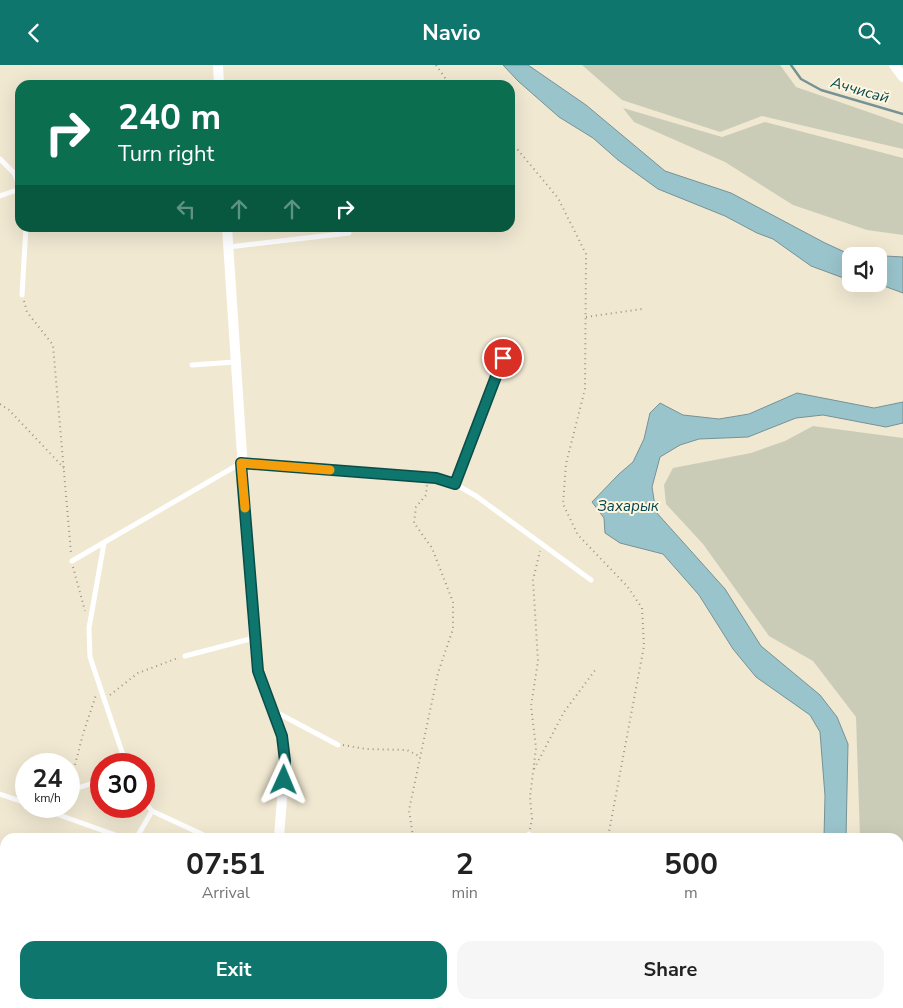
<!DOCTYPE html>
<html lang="en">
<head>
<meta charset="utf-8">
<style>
	:root { --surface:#fff; --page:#f6f6f6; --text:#222; --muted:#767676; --accent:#0f766e }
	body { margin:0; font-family:"Nunito Sans",sans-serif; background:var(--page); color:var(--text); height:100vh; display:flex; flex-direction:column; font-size:19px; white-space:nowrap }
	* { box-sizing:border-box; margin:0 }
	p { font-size:16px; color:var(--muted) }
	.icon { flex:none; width:28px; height:28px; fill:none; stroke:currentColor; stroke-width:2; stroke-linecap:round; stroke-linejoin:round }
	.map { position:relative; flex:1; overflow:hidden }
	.drawer { position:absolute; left:0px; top:768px; width:904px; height:176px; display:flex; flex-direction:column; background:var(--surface); border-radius:15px 15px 0 0; box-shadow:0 5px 20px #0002 }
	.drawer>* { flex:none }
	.banner { position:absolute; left:15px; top:15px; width:500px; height:152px; border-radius:15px; box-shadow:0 5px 20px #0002; background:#0b6e4f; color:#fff; overflow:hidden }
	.controls { position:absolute; left:842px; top:182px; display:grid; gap:10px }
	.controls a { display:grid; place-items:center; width:45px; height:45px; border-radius:10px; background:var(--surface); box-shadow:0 5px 20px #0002; font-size:25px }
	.speed { position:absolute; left:15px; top:688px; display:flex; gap:10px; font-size:25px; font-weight:700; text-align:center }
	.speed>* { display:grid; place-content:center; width:65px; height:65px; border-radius:50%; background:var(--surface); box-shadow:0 5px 20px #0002; line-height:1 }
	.speed small { font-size:12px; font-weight:400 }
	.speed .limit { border:8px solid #d22; background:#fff; color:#111 }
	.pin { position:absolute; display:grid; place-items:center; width:42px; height:42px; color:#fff; margin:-21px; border:2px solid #fff; border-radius:50%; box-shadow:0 1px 5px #0007 }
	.me { position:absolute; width:55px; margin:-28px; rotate:1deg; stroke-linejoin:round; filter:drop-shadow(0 0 4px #0008) }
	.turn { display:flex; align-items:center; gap:18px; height:105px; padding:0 20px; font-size:22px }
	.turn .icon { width:65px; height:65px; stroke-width:2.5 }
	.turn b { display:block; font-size:35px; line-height:42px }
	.lanes { display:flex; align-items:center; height:48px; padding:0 20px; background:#0003; justify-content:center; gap:25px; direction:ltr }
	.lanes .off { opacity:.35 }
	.eta { display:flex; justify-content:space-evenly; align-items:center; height:85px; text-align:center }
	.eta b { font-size:30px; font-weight:700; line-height:35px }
	.primary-button { display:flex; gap:10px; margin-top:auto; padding:10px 20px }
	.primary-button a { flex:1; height:58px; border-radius:15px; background:var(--accent); color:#fff; font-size:20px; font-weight:700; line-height:58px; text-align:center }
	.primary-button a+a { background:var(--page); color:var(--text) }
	header { display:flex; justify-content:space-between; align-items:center; height:65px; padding:0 20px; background:var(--accent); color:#fff; font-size:22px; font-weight:700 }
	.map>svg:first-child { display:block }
	.green { fill:#caccb8 }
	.water { fill:#9ac4cc; stroke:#769295 }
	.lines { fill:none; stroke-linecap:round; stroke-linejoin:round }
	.stream { stroke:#769295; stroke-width:2.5 }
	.canal { stroke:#9ac4cc; stroke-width:9 }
	.path { stroke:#9c9685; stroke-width:2; stroke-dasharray:1 4; stroke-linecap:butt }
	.lane { stroke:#fff; stroke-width:5 }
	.street { stroke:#fff; stroke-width:10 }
	.route-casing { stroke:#0a4d48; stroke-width:12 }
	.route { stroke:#0f766e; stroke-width:9 }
	.slow { stroke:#f59e0b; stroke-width:9 }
	.labels { text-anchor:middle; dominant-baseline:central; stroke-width:4; stroke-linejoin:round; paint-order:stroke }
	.water-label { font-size:15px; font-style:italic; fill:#05464f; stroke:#fef6de }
</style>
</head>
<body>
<header><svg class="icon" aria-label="back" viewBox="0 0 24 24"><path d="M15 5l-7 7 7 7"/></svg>Navio<svg class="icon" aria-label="search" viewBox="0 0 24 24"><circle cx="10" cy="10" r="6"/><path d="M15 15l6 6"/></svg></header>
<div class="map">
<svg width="903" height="943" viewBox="0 0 903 943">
	<rect width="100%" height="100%" fill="#f0e8d1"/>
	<path class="green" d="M582,0H780L796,22L903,59V84L762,51L720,67L622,35Z
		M623,43L722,72L765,57L903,93V170L867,165L793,140L725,97L634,57Z
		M813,361L903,373V925L899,926V772H860L856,652L813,596L769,571L703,479L666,439L664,420L673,403L751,388L785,376Z
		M702,939H864V943H703Z"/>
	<path class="water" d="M503,0H528L586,40L665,106L731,128L825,178L849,189L903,192V228L884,221L871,219H879V191H851V216L849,215L811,201L773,174L757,168L725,151L658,124L618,95L593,73L559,52L518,16Z
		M797,328L874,343L903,337V358L886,362L823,350L796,353L748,372L699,374L680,380L660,392L652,422L656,447L725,524L761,581L820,630L837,652L848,679L846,772H824L825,731L820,667L810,650L756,612L733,584L699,530L663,489L620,478L605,468L604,453L592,437L619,409L633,397L644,374L650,348L660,338L683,350L719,354L749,349Z
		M662,769L699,771L701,772H649Z
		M665,939H688L687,943H665Z"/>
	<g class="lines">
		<path class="stream" d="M791,0L801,14L821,25L903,49"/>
		<path class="canal" d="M651,943L653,939"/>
		<path class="path" d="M436,0L450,20
			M510,78L518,85L558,133L586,189L585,324L566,399L563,439L578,470L627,521L642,543L644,581L608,772
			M24,236L27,247L53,280L71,488
			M586,252L642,244
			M0,339L9,345L64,403
			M73,502L85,546
			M110,630L138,608L178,593
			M343,680L366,684L407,685L419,691
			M534,704L564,647L596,604
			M70,719L83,669L96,630
			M530,764L532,754L530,732L536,683L531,641L538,596L533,515L540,486
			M413,772L409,745L438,608L453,564V537L432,483L414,458L416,442L426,430L427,419
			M567,943L568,939"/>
		<path class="lane" d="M0,94L14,108L20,122
			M0,131L20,124
			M229,182L349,168
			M22,230L26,162
			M192,300L235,297
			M455,419L503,293
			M104,478L89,563L90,592L126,699
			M72,496L241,398L436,413L455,419L476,431L591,515
			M185,591L254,573
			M274,646L338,680
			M69,726L93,718H101
			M0,729L26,738
			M144,736L152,746
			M34,741L121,772
			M137,772L152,746L208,772
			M528,772L529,769
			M34,939L35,943
			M383,943V939
			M461,943L462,939
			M696,943V939"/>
		<path class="street" d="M218,0L219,20
			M894,0L903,12
			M227,162L254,573L258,607L282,671L285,696L279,772
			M262,943V939"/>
	</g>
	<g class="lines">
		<defs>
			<path id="route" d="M284,715L285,696L282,671L258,606L241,398L436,413L455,419L503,293"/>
		</defs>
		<use href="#route" class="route-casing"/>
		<use href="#route" class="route"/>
		<path class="slow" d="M245,443L241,398L330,405"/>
	</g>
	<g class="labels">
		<g class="water-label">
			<text transform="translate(860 25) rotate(16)">Аччисай</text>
			<text x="628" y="441">Захарык</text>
		</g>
	</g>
</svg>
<div class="controls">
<a><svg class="icon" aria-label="sound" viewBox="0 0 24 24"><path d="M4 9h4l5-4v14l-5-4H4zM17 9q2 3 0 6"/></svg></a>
</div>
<div class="speed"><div>24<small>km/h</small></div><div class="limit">30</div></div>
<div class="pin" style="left:503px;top:293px;background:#d93025"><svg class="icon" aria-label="arrive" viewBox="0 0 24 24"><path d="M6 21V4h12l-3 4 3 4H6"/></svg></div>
<svg class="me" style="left:284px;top:715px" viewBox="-20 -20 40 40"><path d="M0-17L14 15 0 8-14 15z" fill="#0f766e" stroke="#fff" stroke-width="4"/></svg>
<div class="banner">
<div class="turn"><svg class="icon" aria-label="right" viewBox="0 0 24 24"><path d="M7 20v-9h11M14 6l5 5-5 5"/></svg><div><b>240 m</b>Turn right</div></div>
<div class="lanes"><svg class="icon off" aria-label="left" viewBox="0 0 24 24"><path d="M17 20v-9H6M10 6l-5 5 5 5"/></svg><svg class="icon off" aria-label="ahead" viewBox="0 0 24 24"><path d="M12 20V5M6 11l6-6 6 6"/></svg><svg class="icon off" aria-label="ahead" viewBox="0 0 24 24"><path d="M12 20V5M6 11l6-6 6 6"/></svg><svg class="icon" aria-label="right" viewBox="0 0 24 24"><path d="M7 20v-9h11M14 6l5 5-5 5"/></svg></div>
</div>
<section class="drawer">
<div class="eta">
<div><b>07:51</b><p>Arrival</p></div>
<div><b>2</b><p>min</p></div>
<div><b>500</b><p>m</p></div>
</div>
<div class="primary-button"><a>Exit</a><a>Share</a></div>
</section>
</div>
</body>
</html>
